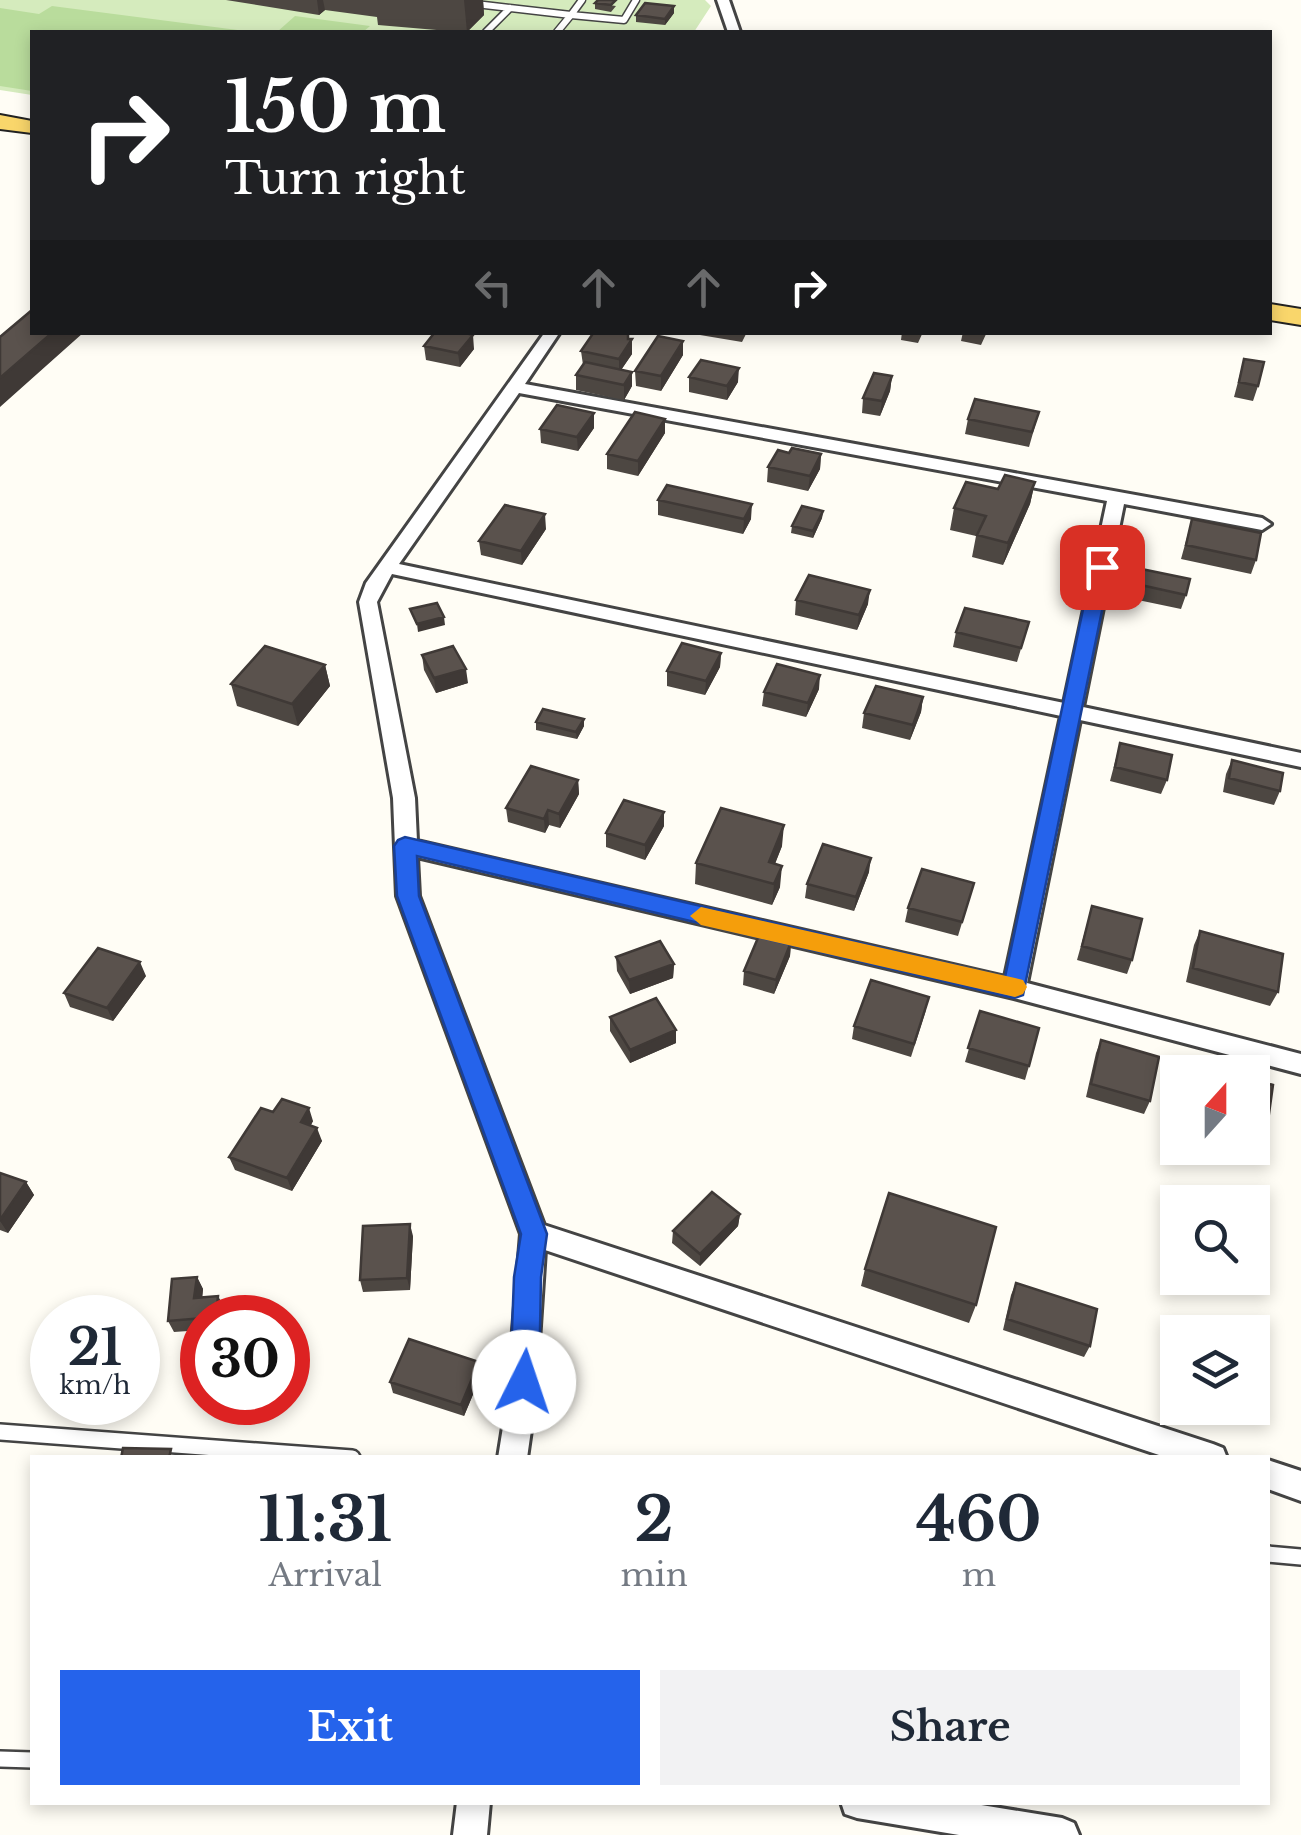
<!DOCTYPE html>
<html lang="en">
<head>
<meta charset="utf-8">
<style>
	:root { --surface:#fff; --page:#f2f2f3; --text:#1f2937; --muted:#747a83; --accent:#2563eb }
	body { margin:0; font-family:"Libre Baskerville",serif; background:var(--page); color:var(--text); height:100vh; display:flex; flex-direction:column; font-size:38px; white-space:nowrap }
	* { box-sizing:border-box; margin:0 }
	p { font-size:32px; color:var(--muted) }
	.icon { flex:none; width:55px; height:55px; fill:none; stroke:currentColor; stroke-width:2; stroke-linecap:round; stroke-linejoin:round }
	.map { position:relative; flex:1; overflow:hidden }
	.sheet { position:absolute; left:30px; top:1455px; width:1240px; height:350px; display:flex; flex-direction:column; background:var(--surface); border-radius:0px; box-shadow:0 5px 15px #0003 }
	.sheet>* { flex:none }
	.guide { position:absolute; left:30px; top:30px; width:1242px; height:305px; border-radius:0px; box-shadow:0 5px 15px #0003; background:#202124; color:#fff; overflow:hidden }
	.needle { width:65px; rotate:21deg }
	.tools { position:absolute; left:1160px; top:1055px; display:grid; gap:20px }
	.tools a { display:grid; place-items:center; width:110px; height:110px; border-radius:0px; background:var(--surface); box-shadow:0 5px 15px #0003; font-size:50px }
	.speed { position:absolute; left:30px; top:1295px; display:flex; gap:20px; font-size:50px; font-weight:700; text-align:center }
	.speed>* { display:grid; place-content:center; width:130px; height:130px; border-radius:50%; background:var(--surface); box-shadow:0 5px 15px #0003; line-height:1 }
	.speed small { font-size:25px; font-weight:400 }
	.speed .limit { border:15px solid #d22; background:#fff; color:#111 }
	.pin { position:absolute; display:grid; place-items:center; width:85px; height:85px; color:#fff; margin:-42px; border-radius:20px; box-shadow:0 5px 15px #0006 }
	.me { position:absolute; width:110px; margin:-55px; rotate:4deg; stroke-linejoin:round; filter:drop-shadow(0 0 8px #0008) }
	.turn { display:flex; align-items:center; gap:35px; height:210px; padding:0 30px; font-size:45px }
	.turn .icon { width:130px; height:130px; stroke-width:2.5 }
	.turn b { display:block; font-size:70px; line-height:85px }
	.lanes { display:flex; align-items:center; height:95px; padding:0 30px; background:#0003; justify-content:center; gap:50px; direction:ltr }
	.lanes .off { opacity:.35 }
	.eta { display:flex; justify-content:space-evenly; align-items:center; height:170px; text-align:center }
	.eta b { font-size:60px; font-weight:700; line-height:70px }
	.button { display:flex; gap:20px; margin-top:auto; padding:20px 30px }
	.button a { flex:1; height:115px; border-radius:0px; background:var(--accent); color:#fff; font-size:40px; font-weight:700; line-height:115px; text-align:center }
	.button a+a { background:var(--page); color:var(--text) }
	.map>svg:first-child { display:block }
	.green { fill:#d5ebbd }
	.forest { fill:#b9dc9c }
	.lines { fill:none; stroke-linecap:round; stroke-linejoin:round }
	.lane-far1-casing { stroke:#444; stroke-width:9 }
	.lane-casing { stroke:#444; stroke-width:20 }
	.street-casing { stroke:#444; stroke-width:6 }
	.primary-casing { stroke:#222; stroke-width:4 }
	.lane-far1 { stroke:#fff; stroke-width:6 }
	.lane { stroke:#fff; stroke-width:15 }
	.street { fill:#fff; fill-rule:evenodd }
	.primary { fill:#f9d66b; fill-rule:evenodd }
	.wall { fill:#4d4742 }
	.shaded-wall { fill:#3f3936 }
	.building { fill:#5a524d; stroke:#3f3936; stroke-width:2.5 }
	.route { fill:#2563eb; stroke:#184099; stroke-width:2.5 }
	.slow { fill:#f59e0b }
</style>
</head>
<body>
<div class="map">
<svg width="1301" height="1835" viewBox="0 0 1301 1835">
	<rect width="100%" height="100%" fill="#fffdf5"/>
	<path class="green" d="M0,0H705L711,6L694,32H32V95L0,90Z"/>
	<path class="forest" d="M52,6L253,32H32V91L0,86V8L39,14Z
		M295,16L370,26L363,32H277Z"/>
	<g class="lines">
		<defs>
			<path id="lane-far1" d="M441,0L571,15L582,0
				M486,32L510,8
				M557,32L571,15L624,20L636,0"/>
			<path id="lane" d="M0,1432L352,1458
				M1268,1554L1301,1557
				M0,1759L32,1760"/>
			<path id="street" d="M717,0H729L740,32H728Z
				M545,332H560L525,384L1262,518L1271,524L1262,530L1124,504L1083,707L1301,753V767L1080,720L1027,983L1301,1054V1074L1014,998L417,857L419,896L544,1225L1213,1444L1223,1448L1227,1458H1168L545,1250L535,1402L527,1458H498L507,1402L521,1234L397,896L393,798L359,602L366,583ZM519,393L1107,501L1064,703L399,564ZM392,574L1061,716L1005,977L417,841L415,798L377,602Z
				M1268,1460L1301,1471V1501L1268,1489Z
				M457,1802H490L487,1835H453Z
				M841,1802H963L1062,1818L1074,1823L1079,1835H959L857,1818L845,1814Z"/>
			<path id="primary" d="M0,115L32,121V133L0,129Z
				M1270,304L1301,309V325L1270,320Z"/>
		</defs>
		<use href="#lane-far1" class="lane-far1-casing"/>
		<use href="#lane" class="lane-casing"/>
		<use href="#street" class="street-casing"/>
		<use href="#primary" class="primary-casing"/>
		<use href="#lane-far1" class="lane-far1"/>
		<use href="#lane" class="lane"/>
		<use href="#street" class="street"/>
		<use href="#primary" class="primary"/>
	</g>
	<path class="wall" d="M226,0H483L484,15L467,32H460L378,25L377,17L325,10L319,15Z
		M595,3L616,6L611,12L595,9Z
		M674,6V13L665,25L636,22V15Z
		M700,332H747L742,342L700,335Z
		M902,332H923L918,343L901,340Z
		M963,332H987L981,345L961,341Z
		M683,341V355L661,391L636,386L635,371Z
		M424,346L474,349L460,367L426,360Z
		M581,351L632,354L621,370L632,372V386L624,400L576,390V375L583,365Z
		M1244,359L1258,386L1253,401L1234,397Z
		M892,376L890,391L880,416L862,413L863,398Z
		M689,377L738,382L727,400L689,392Z
		M1039,412L1029,447L965,434L968,419Z
		M594,413V428L578,451L541,443L540,429Z
		M665,419V433L638,476L607,469V454Z
		M821,454L820,469L808,491L767,482L768,467Z
		M1035,482L1030,504L1003,565L972,557L976,536L950,530L954,508L998,489Z
		M658,500L751,519L743,534L658,515Z
		M823,511L822,518L813,538L791,533L792,526Z
		M1192,519L1256,560L1251,574L1181,559Z
		M546,529L522,565L481,555L479,541Z
		M1122,565L1186,595L1181,609L1114,595Z
		M796,600L868,604L857,630L795,615Z
		M1029,622L1017,662L953,647L956,632Z
		M721,653L720,667L705,695L667,686V671Z
		M422,655L468,683L436,693L424,670Z
		M325,665L330,686L298,726L237,706L231,684Z
		M819,689L806,717L762,706L764,692Z
		M923,697L921,712L910,740L862,728L864,713Z
		M536,722L584,726L577,739L536,730Z
		M1120,743L1167,780L1161,794L1110,781Z
		M1232,760L1280,791L1274,805L1223,792L1226,774Z
		M578,780L579,794L560,828L549,825L545,833L508,822L506,808Z
		M664,812V826L645,860L606,847V833Z
		M782,846L775,864L780,887L772,905L695,884L696,863Z
		M869,872L854,911L805,898L807,884Z
		M974,883L958,936L905,922L908,908Z
		M1092,906L1132,960L1127,974L1077,960Z
		M1200,931L1278,992L1270,1006L1186,982L1194,945Z
		M791,942L790,956L774,994L743,985L744,971Z
		M616,957L674,964L673,978L630,994L617,971Z
		M146,976L113,1021L70,1007L64,993Z
		M926,1010L911,1057L852,1039L854,1026Z
		M980,1011L1029,1066L1025,1080L965,1062Z
		M610,1017L676,1030V1043L630,1063L610,1031Z
		M1101,1040L1150,1101L1144,1114L1086,1097L1096,1053Z
		M1252,1079L1267,1128L1259,1141L1252,1139Z
		M273,1112L313,1121L311,1125L322,1141L292,1191L235,1170L229,1157Z
		M0,1173L26,1182L34,1195L8,1233L0,1230Z
		M740,1214L738,1226L700,1266L672,1243L673,1231Z
		M413,1236L410,1290L363,1292L360,1280Z
		M865,1269L976,1305L969,1323L861,1286Z
		M197,1277L203,1289L202,1298L218,1296L224,1308L223,1318H202V1330L174,1332L168,1321Z
		M1016,1283L1090,1346L1084,1357L1003,1330L1011,1295Z
		M202,1351V1401H200L194,1390Z
		M482,1373L464,1416L393,1393L390,1382Z"/>
	<path class="shaded-wall" d="M317,0H323L325,10L319,15Z
		M464,0H483L484,15L467,32Z
		M674,6V13L665,25V19Z
		M53,332L83,333L0,407V378Z
		M473,335L474,349L460,367L458,353Z
		M632,339V354L619,373V359Z
		M683,341V355L661,391V376Z
		M739,368L738,382L727,400V386Z
		M632,372V386L624,400V385Z
		M892,376L890,391L880,416L882,401Z
		M594,413V428L578,451L577,437Z
		M665,419V433L638,476V461Z
		M821,454L820,469L808,491L810,476Z
		M1035,482L1030,504L1003,565L1008,543Z
		M752,504L751,519L743,534L744,519Z
		M823,511L822,518L813,538V531Z
		M545,514L546,529L522,565L521,551Z
		M870,590L868,604L857,630L859,615Z
		M444,617L445,625L418,632L417,624Z
		M721,653L720,667L705,695L706,681Z
		M325,665L330,686L298,726L292,704Z
		M466,669L468,683L436,693L434,678Z
		M820,675L819,689L806,717L808,703Z
		M923,697L921,712L910,740L913,725Z
		M584,719V726L577,739L576,732Z
		M578,780L579,794L560,828L559,814Z
		M548,810L549,825L545,833L544,819Z
		M664,812V826L645,860V845Z
		M784,825L782,846L767,883L769,862Z
		M871,858L869,872L854,911L856,897Z
		M782,866L780,887L772,905L774,884Z
		M791,942L790,956L774,994L776,980Z
		M140,962L146,976L113,1021L107,1008Z
		M674,964L673,978L630,994L629,980Z
		M676,1030V1043L630,1063V1050Z
		M309,1108L313,1121L305,1135L301,1122Z
		M317,1128L322,1141L292,1191L287,1178Z
		M26,1182L34,1195L8,1233L0,1221Z
		M740,1214L738,1226L700,1266V1254Z
		M410,1224L413,1236L410,1290L407,1278Z
		M197,1277L203,1289L201,1310L194,1298Z
		M218,1296L224,1308L223,1318L216,1317Z
		M479,1362L482,1373L464,1416L461,1405Z"/>
	<path class="building" d="M598,0H616L611,5L595,3Z
		M645,3L674,6L665,19L636,15Z
		M32,310V332H53L0,378V337Z
		M435,332H462L473,335L458,353L424,346Z
		M594,332H628V339H632L619,359L581,351Z
		M658,336L683,341L661,376L635,371Z
		M1244,359L1264,362L1258,386L1239,382Z
		M701,360L739,368L727,386L689,377Z
		M585,362L632,372L624,385L576,375Z
		M874,373L892,376L882,401L863,398Z
		M975,399L1039,412L1032,432L968,419Z
		M557,405L594,413L577,437L540,429Z
		M635,412L665,419L638,461L607,454Z
		M792,448L821,454L810,476L768,467L778,450L789,453Z
		M1005,475L1035,482L1008,543L977,535L986,516L954,508L966,482L998,489Z
		M667,485L752,504L744,519L658,500Z
		M505,505L545,514L521,551L479,541Z
		M802,506L823,511L813,531L792,526Z
		M1192,519L1261,533L1256,560L1186,545Z
		M1122,565L1190,579L1186,595L1118,580Z
		M809,575L870,590L859,615L796,600Z
		M437,603L444,617L417,624L410,609Z
		M965,608L1029,622L1021,648L956,632Z
		M682,643L721,653L706,681L667,671Z
		M265,646L325,665L292,704L231,684Z
		M453,646L466,669L434,678L422,655Z
		M777,664L820,675L808,703L764,692Z
		M876,686L923,697L913,725L864,713Z
		M543,709L584,719L576,732L536,722Z
		M1120,743L1172,755L1167,780L1115,767Z
		M1232,760L1283,773L1280,791L1229,778Z
		M531,766L578,780L559,814L548,810L544,819L506,808Z
		M624,800L664,812L645,845L606,833Z
		M721,808L784,825L769,862L782,866L774,884L696,863Z
		M823,844L871,858L856,897L807,884Z
		M922,869L974,883L962,922L908,908Z
		M1092,906L1142,919L1132,960L1082,946Z
		M1200,931L1283,954L1278,992L1193,968Z
		M760,933L791,942L776,980L744,971Z
		M660,941L674,964L629,980L616,957Z
		M98,948L140,962L107,1008L64,993Z
		M871,980L929,997L914,1044L854,1026Z
		M656,998L676,1030L630,1050L610,1017Z
		M980,1011L1039,1028L1029,1066L968,1048Z
		M1101,1040L1159,1057L1150,1101L1091,1084Z
		M1211,1067L1230,1072H1211Z
		M1252,1079L1273,1085L1267,1128L1252,1124Z
		M282,1099L309,1108L301,1122L317,1128L287,1178L229,1157L261,1108L273,1112Z
		M0,1173L26,1182L0,1220Z
		M712,1192L740,1214L700,1254L673,1231Z
		M889,1193L996,1227L976,1305L865,1269Z
		M410,1224L407,1278L360,1280L363,1226Z
		M197,1277L194,1298L218,1296L216,1317L168,1321L172,1279Z
		M1016,1283L1097,1309L1090,1346L1007,1319Z
		M409,1339L479,1362L461,1405L390,1382Z
		M202,1351V1391L194,1390Z
		M123,1448L171,1449L169,1458H121Z"/>
	<path class="route" d="M1102,561L1111,567L1023,995L1014,998L417,856L419,896L547,1234L541,1277L539,1382L534,1391L524,1395L515,1391L510,1382L514,1277L521,1234L397,896L394,846L398,840L405,837L1005,977L1092,567Z"/>
	<path class="slow" d="M701,907L1015,978L1023,980L1027,987L1023,994L1015,997L701,925L690,916Z"/>
</svg>
<div class="tools">
<a><svg class="needle" viewBox="-14 -14 28 28"><path d="M0-13l5 13h-10z" fill="#e53935"/><path d="M0 13l5-13h-10z" fill="#747a83"/></svg></a>
<a><svg class="icon" aria-label="search" viewBox="0 0 24 24"><circle cx="10" cy="10" r="6"/><path d="M15 15l6 6"/></svg></a>
<a><svg class="icon" aria-label="layers" viewBox="0 0 24 24"><path d="M12 4l9 5-9 5-9-5zM3 14l9 5 9-5"/></svg></a>
</div>
<div class="speed"><div>21<small>km/h</small></div><div class="limit">30</div></div>
<div class="pin" style="left:1102px;top:567px;background:#d93025"><svg class="icon" aria-label="arrive" viewBox="0 0 24 24"><path d="M6 21V4h12l-3 4 3 4H6"/></svg></div>
<svg class="me" style="left:524px;top:1382px" viewBox="-20 -20 40 40"><circle r="19" fill="#fff"/><path d="M0-13L10 11 0 6-10 11z" fill="#2563eb"/></svg>
<div class="guide">
<div class="turn"><svg class="icon" aria-label="right" viewBox="0 0 24 24"><path d="M7 20v-9h11M14 6l5 5-5 5"/></svg><div><b>150 m</b>Turn right</div></div>
<div class="lanes"><svg class="icon off" aria-label="left" viewBox="0 0 24 24"><path d="M17 20v-9H6M10 6l-5 5 5 5"/></svg><svg class="icon off" aria-label="ahead" viewBox="0 0 24 24"><path d="M12 20V5M6 11l6-6 6 6"/></svg><svg class="icon off" aria-label="ahead" viewBox="0 0 24 24"><path d="M12 20V5M6 11l6-6 6 6"/></svg><svg class="icon" aria-label="right" viewBox="0 0 24 24"><path d="M7 20v-9h11M14 6l5 5-5 5"/></svg></div>
</div>
<section class="sheet">
<div class="eta">
<div><b>11:31</b><p>Arrival</p></div>
<div><b>2</b><p>min</p></div>
<div><b>460</b><p>m</p></div>
</div>
<div class="button"><a>Exit</a><a>Share</a></div>
</section>
</div>
</body>
</html>
